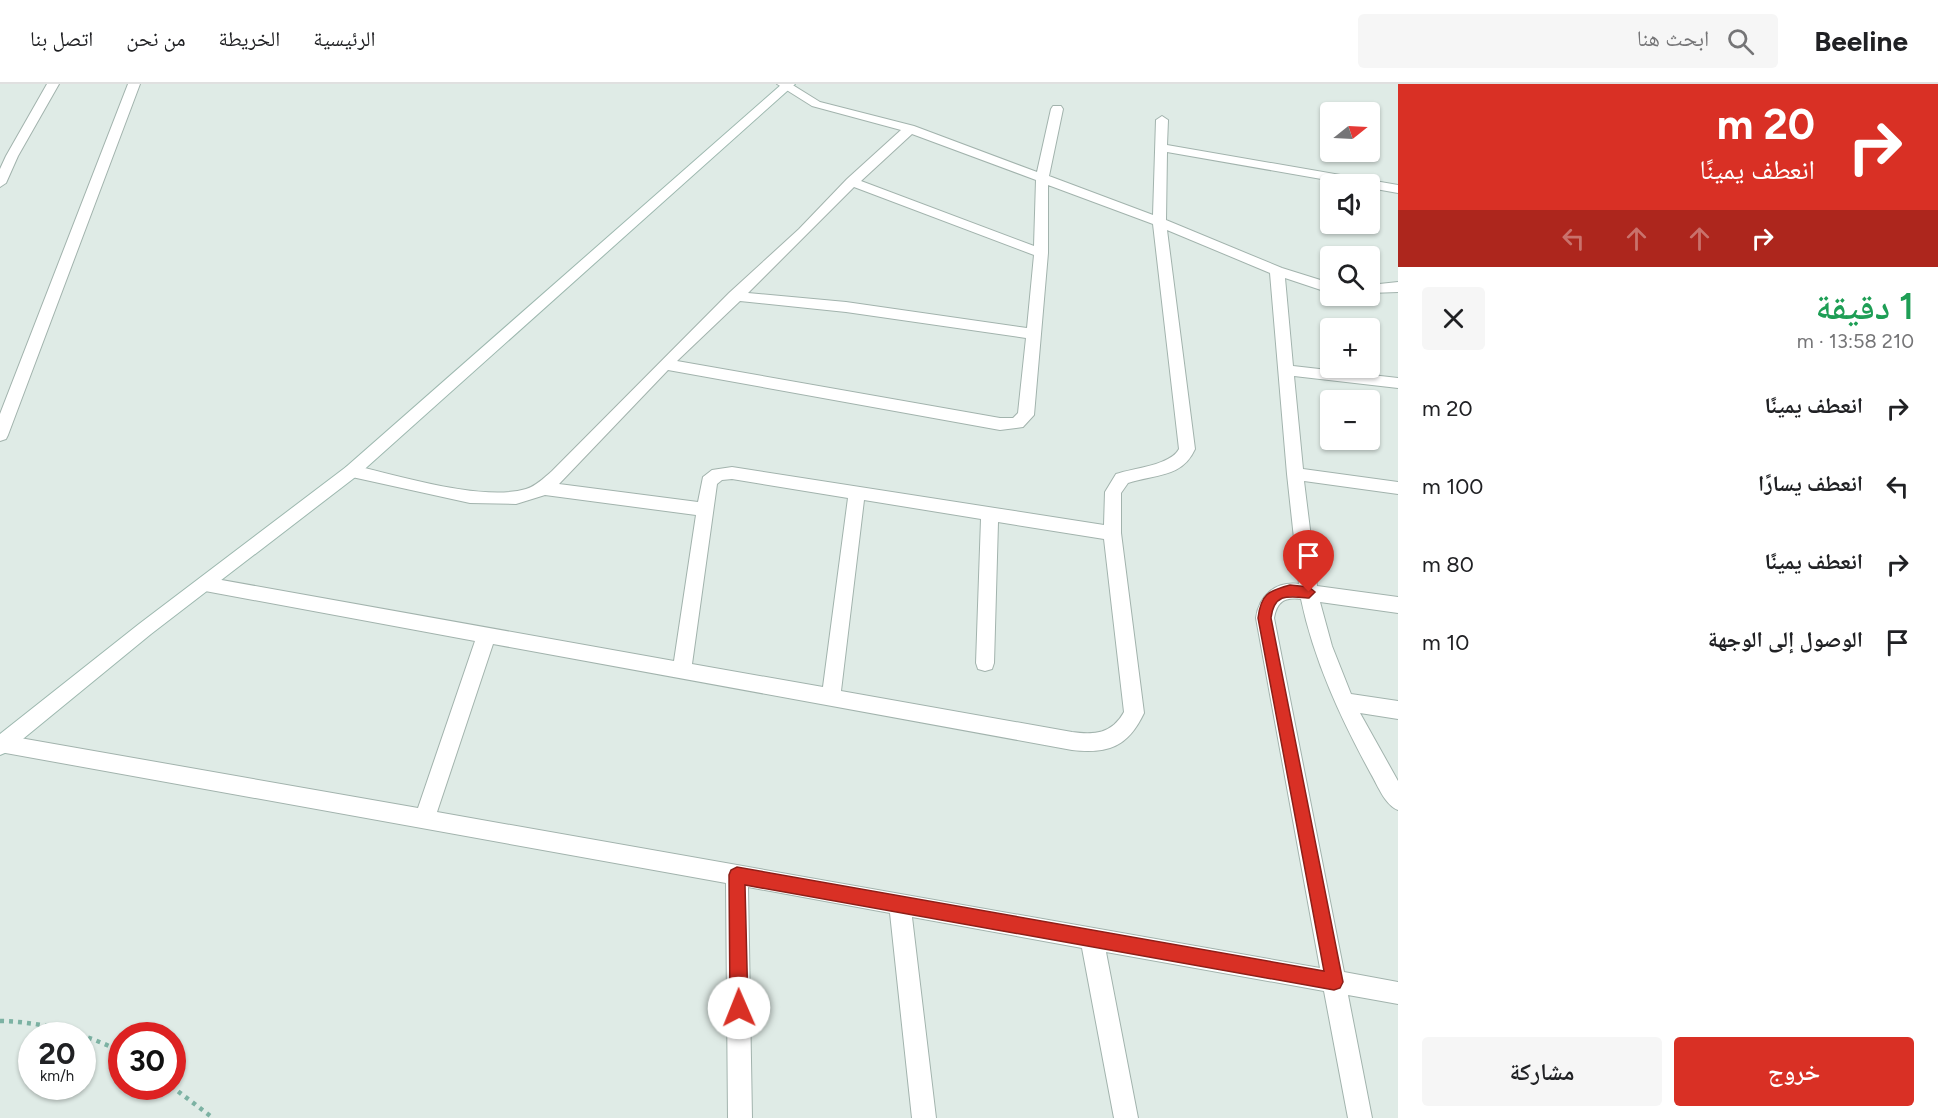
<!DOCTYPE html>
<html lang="ar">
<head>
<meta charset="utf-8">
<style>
	:root { --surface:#fff; --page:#f6f6f6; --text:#202124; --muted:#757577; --line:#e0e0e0; --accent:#d93025 }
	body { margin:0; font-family:Figtree,"Noto Naskh Arabic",sans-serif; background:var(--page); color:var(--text); direction:rtl; height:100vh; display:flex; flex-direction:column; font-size:22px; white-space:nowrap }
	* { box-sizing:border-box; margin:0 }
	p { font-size:20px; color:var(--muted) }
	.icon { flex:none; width:33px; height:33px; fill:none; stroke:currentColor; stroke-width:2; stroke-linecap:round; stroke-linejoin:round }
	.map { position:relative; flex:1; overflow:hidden; direction:ltr }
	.side { display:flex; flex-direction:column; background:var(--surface); width:540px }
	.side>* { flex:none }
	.banner { background:#d93025; color:#fff; overflow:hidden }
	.needle { width:39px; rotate:72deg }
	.buttons { position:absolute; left:1320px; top:18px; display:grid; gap:12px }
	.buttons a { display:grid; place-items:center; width:60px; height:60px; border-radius:6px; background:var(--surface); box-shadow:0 2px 4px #0004; font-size:30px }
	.speed { position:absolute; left:18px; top:938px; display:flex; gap:12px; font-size:30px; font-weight:700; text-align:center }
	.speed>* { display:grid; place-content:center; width:78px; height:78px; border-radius:50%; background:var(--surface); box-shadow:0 2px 4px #0004; line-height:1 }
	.speed small { font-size:15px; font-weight:400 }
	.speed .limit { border:9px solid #d22; background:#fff; color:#111 }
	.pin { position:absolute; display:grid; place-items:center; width:51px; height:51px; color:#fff; margin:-62px -26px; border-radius:50% 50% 50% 0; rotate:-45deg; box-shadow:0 0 6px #0007 }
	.pin .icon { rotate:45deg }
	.me { position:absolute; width:66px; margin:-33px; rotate:359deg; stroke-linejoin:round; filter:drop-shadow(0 0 4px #0008) }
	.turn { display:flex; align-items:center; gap:21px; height:126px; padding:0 24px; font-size:27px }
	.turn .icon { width:78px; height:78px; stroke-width:2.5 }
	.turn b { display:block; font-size:42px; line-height:51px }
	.lanes { display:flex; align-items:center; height:57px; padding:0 24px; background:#0003; justify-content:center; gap:30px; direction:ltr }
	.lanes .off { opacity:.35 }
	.round { display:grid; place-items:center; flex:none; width:63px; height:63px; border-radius:6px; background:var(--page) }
	.summary { display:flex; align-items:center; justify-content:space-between; height:102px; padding:0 24px }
	h1 { font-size:36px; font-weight:600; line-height:45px; color:#1e9e55 }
	.button { display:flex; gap:12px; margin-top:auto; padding:12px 24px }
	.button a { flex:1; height:69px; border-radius:6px; background:var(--accent); color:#fff; font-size:24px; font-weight:600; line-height:69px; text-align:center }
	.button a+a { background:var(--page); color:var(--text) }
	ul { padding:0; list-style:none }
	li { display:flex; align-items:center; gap:18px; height:78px; padding:0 24px }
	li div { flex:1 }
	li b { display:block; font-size:22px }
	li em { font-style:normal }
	header { display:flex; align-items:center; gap:36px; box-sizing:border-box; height:84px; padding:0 30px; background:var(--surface); border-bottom:2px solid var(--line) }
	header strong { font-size:28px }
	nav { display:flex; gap:33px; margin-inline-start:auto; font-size:21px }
	.search { width:420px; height:54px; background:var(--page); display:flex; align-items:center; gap:15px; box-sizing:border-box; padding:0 21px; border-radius:6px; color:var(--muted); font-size:22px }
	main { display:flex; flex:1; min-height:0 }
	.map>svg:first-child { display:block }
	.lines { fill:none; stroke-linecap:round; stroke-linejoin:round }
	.street-casing { stroke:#a2b3ad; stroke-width:2 }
	.secondary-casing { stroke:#9db8af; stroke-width:2 }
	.path { stroke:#7cb2a3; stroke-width:4.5; stroke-dasharray:4 5; stroke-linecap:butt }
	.street { fill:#fff; fill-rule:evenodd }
	.secondary { fill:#fff; fill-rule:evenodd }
	.route { fill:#d93025; stroke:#8d1f18; stroke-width:1.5 }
</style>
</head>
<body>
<header>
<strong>Beeline</strong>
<div class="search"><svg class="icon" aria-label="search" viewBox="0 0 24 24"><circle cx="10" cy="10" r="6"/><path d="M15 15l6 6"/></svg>ابحث هنا</div>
<nav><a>الرئيسية</a><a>الخريطة</a><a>من نحن</a><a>اتصل بنا</a></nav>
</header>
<main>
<section class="side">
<div class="banner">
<div class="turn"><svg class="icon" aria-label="right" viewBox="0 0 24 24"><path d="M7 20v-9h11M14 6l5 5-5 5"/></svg><div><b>20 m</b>انعطف يمينًا</div></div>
<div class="lanes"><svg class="icon off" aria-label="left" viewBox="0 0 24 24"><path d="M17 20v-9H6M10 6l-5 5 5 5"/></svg><svg class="icon off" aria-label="ahead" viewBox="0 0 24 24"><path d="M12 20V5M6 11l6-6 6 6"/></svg><svg class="icon off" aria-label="ahead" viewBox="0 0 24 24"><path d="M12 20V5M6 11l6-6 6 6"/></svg><svg class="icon" aria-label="right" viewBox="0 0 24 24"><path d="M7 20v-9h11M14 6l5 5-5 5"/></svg></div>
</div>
<div class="summary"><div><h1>1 دقيقة</h1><p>210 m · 13:58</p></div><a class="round"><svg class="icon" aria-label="close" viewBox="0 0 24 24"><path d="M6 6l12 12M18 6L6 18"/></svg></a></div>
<ul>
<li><svg class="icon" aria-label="right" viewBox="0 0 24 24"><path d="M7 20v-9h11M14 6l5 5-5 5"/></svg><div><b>انعطف يمينًا</b></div><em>20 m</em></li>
<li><svg class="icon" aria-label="left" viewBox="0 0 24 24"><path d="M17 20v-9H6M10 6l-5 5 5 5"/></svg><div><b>انعطف يسارًا</b></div><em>100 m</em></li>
<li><svg class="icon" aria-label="right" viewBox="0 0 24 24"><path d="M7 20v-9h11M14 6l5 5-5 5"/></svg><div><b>انعطف يمينًا</b></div><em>80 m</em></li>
<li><svg class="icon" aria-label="arrive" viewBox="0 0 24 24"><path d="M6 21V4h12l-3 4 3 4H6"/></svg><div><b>الوصول إلى الوجهة</b></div><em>10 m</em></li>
</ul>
<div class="button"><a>خروج</a><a>مشاركة</a></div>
</section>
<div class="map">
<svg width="1398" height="1034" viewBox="0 0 1398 1034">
	<rect width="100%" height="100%" fill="#dfebe6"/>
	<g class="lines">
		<defs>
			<path id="street" d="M47,0H59L18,72L6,99L0,103V85L6,72Z
				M128,0H140L8,351L6,355L0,357V330Z
				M777,0H791L820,18L914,42L1037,88L1051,25L1053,22H1061L1063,25L1049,92L1153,131L1156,36L1162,32L1168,36L1167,61L1398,101V109L1370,104V100H1350L1167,68L1166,136L1282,184L1330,199V209L1285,194L1293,282L1398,294V304L1294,292L1303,385L1398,398V410L1304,397L1317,502L1398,513V529L1320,518L1332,562L1351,610L1398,617V635L1360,629L1398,697V726C1385,721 1378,702 1371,690C1341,635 1314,577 1301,515C1285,513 1277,517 1274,534L1344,888L1398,898V920L1348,911L1372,1034H1348L1324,907L1106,868L1138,1034H1114L1082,864L912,833L936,1034H912L890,829L748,803L752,1034H728L726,799L0,668V652L3,651L418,724L475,557L205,507L199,505L196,500L199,495L205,493L674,577L696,431L545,411L516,420L470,419L352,393L346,391L344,387L346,383L352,381C397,391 482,418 526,405C536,402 544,394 552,387L729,209L799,145L847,95L901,46L812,22ZM912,50L1036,96L1034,162L861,97ZM1048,101L1153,140L1179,365C1171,381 1134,384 1116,390L1105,408L1104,441L732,383L712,386L703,393L698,418L559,400L668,286L1000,346L1023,343L1034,331L1048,169ZM854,103L1034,171L1027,244L846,218L748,209ZM1167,146L1270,189L1287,390L1299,500C1275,497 1259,512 1256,534L1320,884L437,728L493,560L1072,666C1108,670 1128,663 1144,629L1121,449V409L1128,399C1155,390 1182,394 1195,365ZM740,217L846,228L1026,254L1018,329L1013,334H1000L677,277ZM732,395L848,414L823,603L692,580L717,400L722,396ZM864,416L981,435L976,579L978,585L985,587L992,585L994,579L998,438L1104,455L1124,628C1112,650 1094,651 1072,648L841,607Z
				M1398,198V208L1370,209V201Z"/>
			<path id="secondary" d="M782,0H795L358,391L151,550L7,668L0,671V650L139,540L346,383Z"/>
		</defs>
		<use href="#street" class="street-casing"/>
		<use href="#secondary" class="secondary-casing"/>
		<path class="path" d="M0,937C44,938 83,949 122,968
			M171,1002L213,1034"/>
		<use href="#street" class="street"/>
		<use href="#secondary" class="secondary"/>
	</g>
	<path class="route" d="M1290,501L1309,503L1315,508L1309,514C1288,512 1274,509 1271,534L1343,898L1340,904L1334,906L745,801L748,924L745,930L739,932L733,930L730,924L729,791L731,786L737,783L1324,887L1258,534C1261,510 1268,507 1290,501Z"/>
</svg>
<div class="buttons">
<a><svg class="needle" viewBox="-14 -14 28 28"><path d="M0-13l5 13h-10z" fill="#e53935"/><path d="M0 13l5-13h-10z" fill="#757577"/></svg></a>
<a><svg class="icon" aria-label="sound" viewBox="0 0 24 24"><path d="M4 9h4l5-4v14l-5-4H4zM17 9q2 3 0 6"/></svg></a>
<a><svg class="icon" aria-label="search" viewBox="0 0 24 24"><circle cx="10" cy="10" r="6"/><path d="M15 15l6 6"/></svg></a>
<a>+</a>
<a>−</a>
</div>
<div class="speed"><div>20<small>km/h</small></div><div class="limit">30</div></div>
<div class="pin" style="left:1309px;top:508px;background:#d93025"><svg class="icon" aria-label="arrive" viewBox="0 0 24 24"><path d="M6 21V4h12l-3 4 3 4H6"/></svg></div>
<svg class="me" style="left:739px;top:924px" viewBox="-20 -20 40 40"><circle r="19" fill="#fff"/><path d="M0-13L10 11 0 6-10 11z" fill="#d93025"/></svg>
</div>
</main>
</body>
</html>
